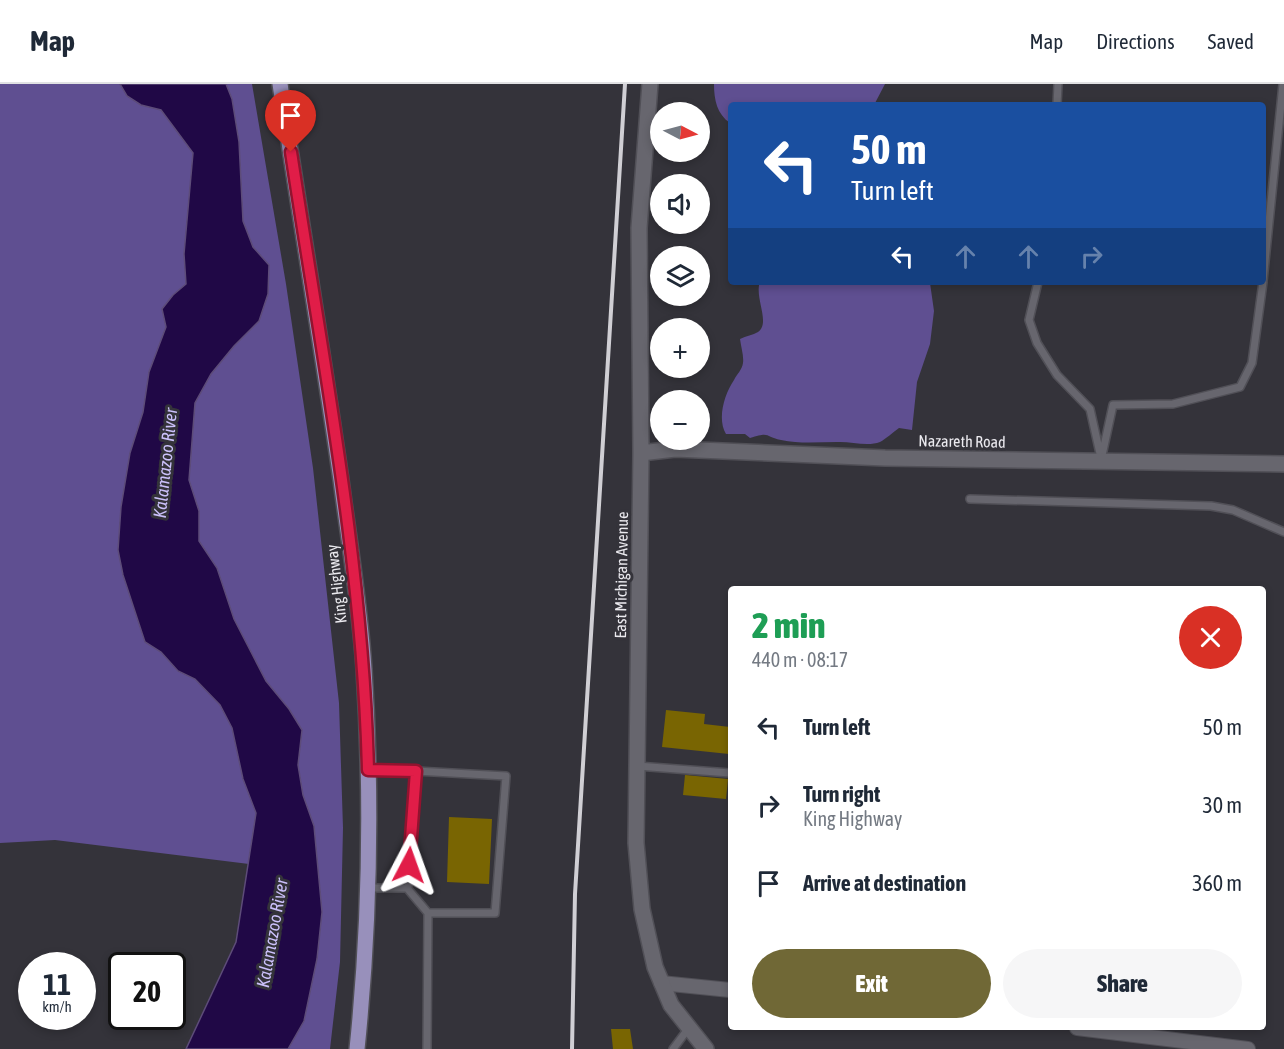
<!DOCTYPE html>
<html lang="en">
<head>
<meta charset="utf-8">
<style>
	:root { --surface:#fff; --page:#f6f6f7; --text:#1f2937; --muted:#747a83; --line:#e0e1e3; --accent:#706836 }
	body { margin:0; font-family:"Asap Condensed",sans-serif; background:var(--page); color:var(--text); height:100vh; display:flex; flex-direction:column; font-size:22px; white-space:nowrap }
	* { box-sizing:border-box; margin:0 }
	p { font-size:20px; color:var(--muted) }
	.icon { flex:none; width:33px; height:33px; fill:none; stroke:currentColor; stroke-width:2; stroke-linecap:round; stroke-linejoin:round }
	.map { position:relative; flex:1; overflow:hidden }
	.sheet { position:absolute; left:728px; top:502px; width:538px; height:444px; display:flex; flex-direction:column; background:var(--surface); border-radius:6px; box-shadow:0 3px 9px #0003 }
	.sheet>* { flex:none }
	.top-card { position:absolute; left:728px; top:18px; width:538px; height:183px; border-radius:6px; box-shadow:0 3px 9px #0003; background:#1a4fa0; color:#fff; overflow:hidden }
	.needle { width:39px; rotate:96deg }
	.tools { position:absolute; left:650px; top:18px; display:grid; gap:12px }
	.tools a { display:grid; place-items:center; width:60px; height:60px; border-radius:50%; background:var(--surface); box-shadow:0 3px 9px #0003; font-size:30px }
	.speed { position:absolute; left:18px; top:868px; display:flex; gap:12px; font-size:30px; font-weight:700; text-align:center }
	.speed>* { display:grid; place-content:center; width:78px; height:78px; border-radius:50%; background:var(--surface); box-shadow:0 3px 9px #0003; line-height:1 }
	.speed small { font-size:15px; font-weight:400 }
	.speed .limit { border:3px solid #111; border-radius:9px; background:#fff; color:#111 }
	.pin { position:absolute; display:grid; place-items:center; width:51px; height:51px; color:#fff; margin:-62px -26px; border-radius:50% 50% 50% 0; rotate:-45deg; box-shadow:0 0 6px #0007 }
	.pin .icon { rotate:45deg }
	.me { position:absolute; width:66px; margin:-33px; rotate:4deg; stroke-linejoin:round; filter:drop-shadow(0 0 4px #0008) }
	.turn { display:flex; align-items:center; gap:21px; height:126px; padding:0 24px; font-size:27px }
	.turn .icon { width:78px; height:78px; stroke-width:2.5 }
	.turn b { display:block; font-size:42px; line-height:51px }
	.lanes { display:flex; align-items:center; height:57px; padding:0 24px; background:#0003; justify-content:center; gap:30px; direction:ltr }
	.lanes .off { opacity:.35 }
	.round { display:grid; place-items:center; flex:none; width:63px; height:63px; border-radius:32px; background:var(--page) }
	.head { display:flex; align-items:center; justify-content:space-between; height:102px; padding:0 24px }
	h1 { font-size:36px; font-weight:800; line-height:45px; color:#1e9e55 }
	.action { display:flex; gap:12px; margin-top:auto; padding:12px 24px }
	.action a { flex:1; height:69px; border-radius:36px; background:var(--accent); color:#fff; font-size:24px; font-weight:800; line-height:69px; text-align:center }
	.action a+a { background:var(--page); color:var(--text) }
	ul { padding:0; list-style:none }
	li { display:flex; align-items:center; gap:18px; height:78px; padding:0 24px }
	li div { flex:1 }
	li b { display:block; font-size:22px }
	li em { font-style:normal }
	header { display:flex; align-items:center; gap:36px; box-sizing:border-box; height:84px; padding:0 30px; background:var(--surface); border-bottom:2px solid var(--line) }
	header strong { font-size:28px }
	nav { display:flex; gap:33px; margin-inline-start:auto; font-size:21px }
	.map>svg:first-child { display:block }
	.forest { fill:#5f4f91 }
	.water { fill:#200846; stroke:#5d4c79; stroke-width:1.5 }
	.building { fill:#796502 }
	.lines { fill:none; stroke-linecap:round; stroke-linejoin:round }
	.service-casing { stroke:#515057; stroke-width:10 }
	.minor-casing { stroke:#515057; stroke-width:16 }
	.tertiary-casing { stroke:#515057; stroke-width:18 }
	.primary-casing { stroke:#515057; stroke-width:18 }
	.service { stroke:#67666e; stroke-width:7 }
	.minor { stroke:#67666e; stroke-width:14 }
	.tertiary { stroke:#67666e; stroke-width:15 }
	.primary { stroke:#9890bb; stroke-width:15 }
	.rail { stroke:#d0cfd4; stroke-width:4 }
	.route-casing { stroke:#92132f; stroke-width:15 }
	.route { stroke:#e11d48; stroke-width:10 }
	.labels { text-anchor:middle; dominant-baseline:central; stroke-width:6; stroke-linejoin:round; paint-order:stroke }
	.street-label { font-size:16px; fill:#ebeaef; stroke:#34333a }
	.water-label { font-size:18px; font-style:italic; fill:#cbc0fa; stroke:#34333a }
</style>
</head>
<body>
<header>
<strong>Map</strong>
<nav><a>Map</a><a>Directions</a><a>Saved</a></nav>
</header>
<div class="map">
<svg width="1284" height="965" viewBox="0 0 1284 965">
	<rect width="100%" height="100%" fill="#34333a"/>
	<path class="forest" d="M0,0H120L127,12L141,21L161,26L193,69L184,170L186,201L173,211L162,225L166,243L149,288L143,328L130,369L121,423L118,466L123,491L145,558L161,568L178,587L195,595L220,621L232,644L243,695L256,729L249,780L55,756L0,759Z
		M226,0H252L286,200L313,384L339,619L343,744L340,878L330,965H288L304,937L317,875L322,828L314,742L303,711L298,681L302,646L289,625L266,597L234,535L217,484L199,457V427L189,396L195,319L211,290L234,262L259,237L269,181L253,163L243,137L239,58L232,15Z
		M714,0H885L874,21H730V39C717,30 714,16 714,0Z
		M760,198H850L852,200C878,201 904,194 930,199L934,227L930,260L917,298L912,346L899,344C893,348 886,355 880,358C867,363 850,357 837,358C818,358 800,360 781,356C765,353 771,347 750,354L745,350H726C717,335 724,311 734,296C737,290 742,286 743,279C744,272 741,263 740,255C746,252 753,251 758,248C771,239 754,213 760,198Z"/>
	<path class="water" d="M120,0H226L232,15L239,58L243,137L253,163L269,181L268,210L259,237L234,262L211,290L195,319L189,396L199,427V457L217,484L234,535L266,597L289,625L302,646L298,681L303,711L314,742L322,828L317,875L304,937L288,965H186L236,858L256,729L243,695L232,644L220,621L195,595L178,587L161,568L145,558L123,491L118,466L121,423L130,369L143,328L149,288L166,243L162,225L173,211L186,200L184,170L193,69L161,26L141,21L127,12Z"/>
	<path class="building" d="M666,626L705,630L704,640L730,643L729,670L662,663Z
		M685,691L728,695L726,715L683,711Z
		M449,733L492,735L489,800L447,798Z
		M611,945H630L633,965H613Z"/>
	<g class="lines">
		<defs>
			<path id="service" d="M1057,21L1058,0
				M1263,197L1283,0
				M1038,198L1029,236L1037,259L1057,291L1090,325L1101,374
				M1101,376L1113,321L1173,320L1240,303L1252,279L1263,198
				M970,415L1211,422L1233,426L1284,448
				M637,682L730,689
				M416,687L506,692L495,829H428L427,965
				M367,804H408L416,687L368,686
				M407,804L428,829
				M673,965L688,945"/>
			<path id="minor" d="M661,899L730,906
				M1077,944L1248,965"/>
			<path id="tertiary" d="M650,0L639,144L641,369L636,759L642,825L655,883L671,921L706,965
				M641,369L675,365L885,374L1284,380"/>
			<path id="primary" d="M280,0C300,132 322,264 341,396C349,458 360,521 364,585C372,711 370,839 357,965"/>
		</defs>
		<use href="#service" class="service-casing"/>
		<use href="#minor" class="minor-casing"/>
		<use href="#tertiary" class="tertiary-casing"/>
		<use href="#primary" class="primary-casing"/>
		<use href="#service" class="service"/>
		<use href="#minor" class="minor"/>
		<use href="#tertiary" class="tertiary"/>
		<use href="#primary" class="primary"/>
		<path class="rail" d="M572,965L575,810L625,0"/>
	</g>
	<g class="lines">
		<defs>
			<path id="route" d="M291,68C322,273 363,478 368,686L416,687L409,781"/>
		</defs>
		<use href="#route" class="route-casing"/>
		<use href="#route" class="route"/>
	</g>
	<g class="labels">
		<g class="street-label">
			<text transform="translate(962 357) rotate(1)">Nazareth Road</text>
			<text transform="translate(621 491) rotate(-89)">East Michigan Avenue</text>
			<text transform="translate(336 500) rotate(-97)">King Highway</text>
		</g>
		<g class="water-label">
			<text transform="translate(165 379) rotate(-84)">Kalamazoo River</text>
			<text transform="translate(272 849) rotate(-80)">Kalamazoo River</text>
		</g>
	</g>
</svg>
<div class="tools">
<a><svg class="needle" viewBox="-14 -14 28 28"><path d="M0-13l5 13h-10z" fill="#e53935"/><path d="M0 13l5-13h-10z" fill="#747a83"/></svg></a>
<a><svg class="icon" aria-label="sound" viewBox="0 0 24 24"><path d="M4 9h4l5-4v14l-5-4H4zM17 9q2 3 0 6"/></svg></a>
<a><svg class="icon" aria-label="layers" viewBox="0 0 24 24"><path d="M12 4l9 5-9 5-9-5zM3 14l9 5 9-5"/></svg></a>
<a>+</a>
<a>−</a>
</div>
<div class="speed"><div>11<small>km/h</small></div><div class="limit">20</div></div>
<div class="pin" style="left:291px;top:68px;background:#d93025"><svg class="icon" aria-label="arrive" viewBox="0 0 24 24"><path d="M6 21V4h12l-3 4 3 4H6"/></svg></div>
<svg class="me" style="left:409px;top:781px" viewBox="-20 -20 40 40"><path d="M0-17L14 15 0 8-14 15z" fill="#e11d48" stroke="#fff" stroke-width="4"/></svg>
<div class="top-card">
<div class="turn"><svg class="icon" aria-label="left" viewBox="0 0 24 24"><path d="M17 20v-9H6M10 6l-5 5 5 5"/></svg><div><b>50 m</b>Turn left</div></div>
<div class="lanes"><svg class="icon" aria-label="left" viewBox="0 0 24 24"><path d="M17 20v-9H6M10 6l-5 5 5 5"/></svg><svg class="icon off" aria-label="ahead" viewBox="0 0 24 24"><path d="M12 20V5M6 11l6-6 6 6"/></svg><svg class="icon off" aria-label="ahead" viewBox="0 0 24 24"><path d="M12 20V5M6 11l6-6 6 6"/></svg><svg class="icon off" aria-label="right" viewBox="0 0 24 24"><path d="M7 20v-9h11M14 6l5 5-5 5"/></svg></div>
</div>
<section class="sheet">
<div class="head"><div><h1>2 min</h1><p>440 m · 08:17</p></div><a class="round" style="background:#d93025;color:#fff"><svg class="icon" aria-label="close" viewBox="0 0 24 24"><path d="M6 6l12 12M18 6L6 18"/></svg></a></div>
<ul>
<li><svg class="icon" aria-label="left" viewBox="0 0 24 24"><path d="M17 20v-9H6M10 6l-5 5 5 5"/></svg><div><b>Turn left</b></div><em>50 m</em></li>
<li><svg class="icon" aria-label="right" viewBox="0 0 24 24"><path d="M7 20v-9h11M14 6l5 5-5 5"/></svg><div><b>Turn right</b><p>King Highway</p></div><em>30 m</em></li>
<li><svg class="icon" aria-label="arrive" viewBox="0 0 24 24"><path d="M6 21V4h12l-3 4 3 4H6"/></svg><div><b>Arrive at destination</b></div><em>360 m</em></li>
</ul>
<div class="action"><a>Exit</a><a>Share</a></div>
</section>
</div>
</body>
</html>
